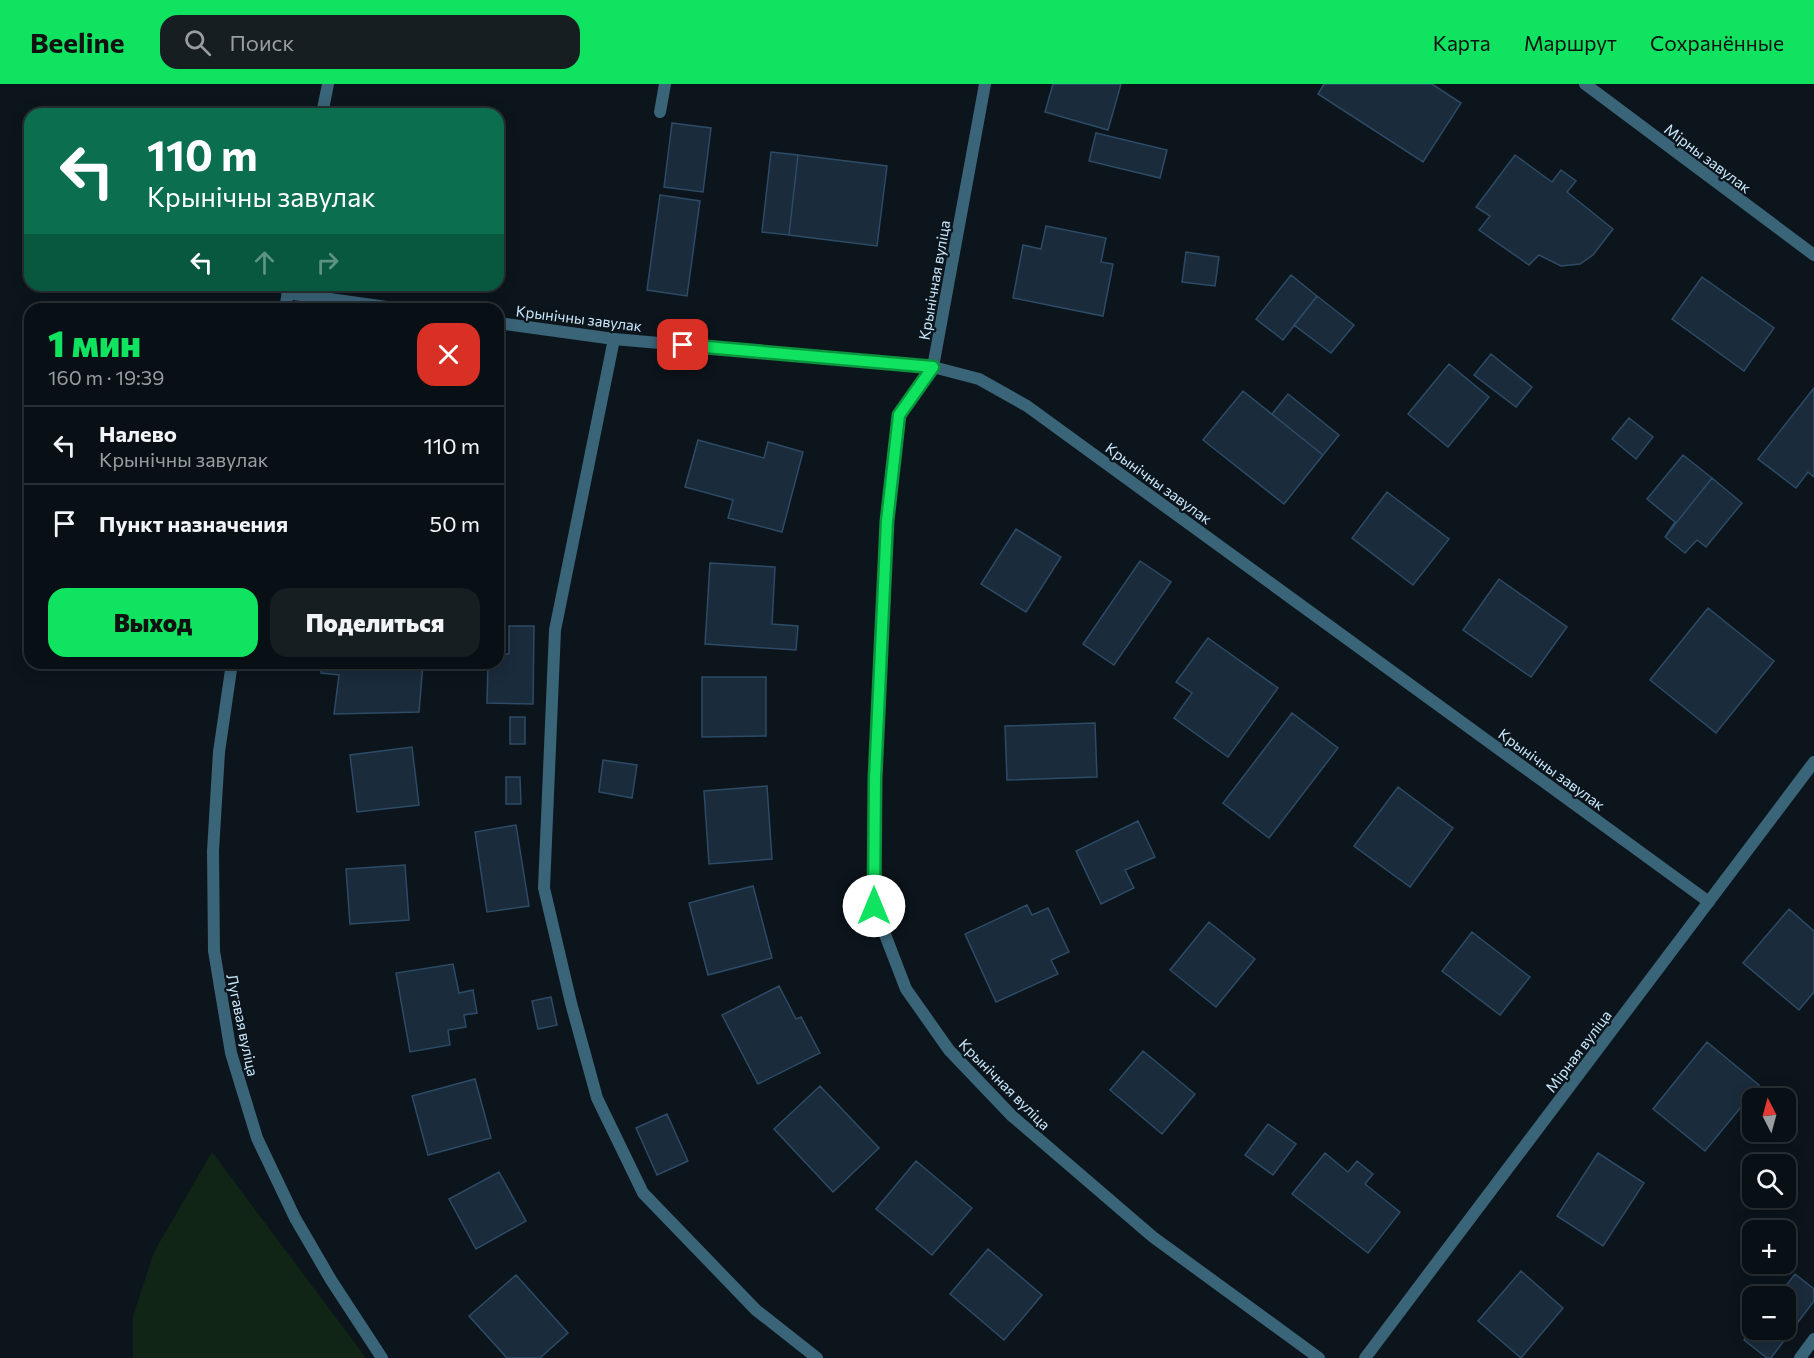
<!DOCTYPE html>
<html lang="ru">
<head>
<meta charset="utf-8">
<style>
	:root { --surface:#091015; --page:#171e22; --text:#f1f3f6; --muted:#999da0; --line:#293034; --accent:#0fe35f }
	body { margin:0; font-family:Commissioner,sans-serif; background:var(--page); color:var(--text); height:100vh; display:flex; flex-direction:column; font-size:22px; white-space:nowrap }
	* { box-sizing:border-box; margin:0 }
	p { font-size:20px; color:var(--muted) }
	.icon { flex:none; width:33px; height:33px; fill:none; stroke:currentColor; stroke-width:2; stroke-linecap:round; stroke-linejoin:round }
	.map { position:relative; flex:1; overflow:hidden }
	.details { position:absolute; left:24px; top:219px; width:480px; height:366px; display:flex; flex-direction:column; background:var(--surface); border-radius:18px; box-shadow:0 3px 15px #0003,0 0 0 2px var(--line) }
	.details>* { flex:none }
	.hud { position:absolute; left:24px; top:24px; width:480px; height:183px; border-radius:18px; box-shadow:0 3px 15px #0003,0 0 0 2px var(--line); background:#0b6e4f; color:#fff; overflow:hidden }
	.needle { width:39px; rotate:354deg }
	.tools { position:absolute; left:1742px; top:1004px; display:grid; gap:12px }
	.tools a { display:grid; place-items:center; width:54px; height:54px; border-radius:12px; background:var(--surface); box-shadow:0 3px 15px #0003,0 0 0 2px var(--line); font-size:30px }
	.pin { position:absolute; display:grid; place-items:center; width:51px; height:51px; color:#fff; margin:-26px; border-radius:12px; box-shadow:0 3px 9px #0006 }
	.me { position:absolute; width:66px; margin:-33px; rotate:0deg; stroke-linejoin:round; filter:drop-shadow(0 0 4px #0008) }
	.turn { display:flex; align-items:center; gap:21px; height:126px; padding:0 24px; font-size:27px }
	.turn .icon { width:78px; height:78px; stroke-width:2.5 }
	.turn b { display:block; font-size:42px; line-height:51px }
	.lanes { display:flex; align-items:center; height:57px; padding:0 24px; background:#0003; justify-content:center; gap:30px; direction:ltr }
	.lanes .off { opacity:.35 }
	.round { display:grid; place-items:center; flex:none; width:63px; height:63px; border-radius:18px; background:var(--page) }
	.summary { display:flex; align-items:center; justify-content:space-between; height:102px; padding:0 24px }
	h1 { font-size:36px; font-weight:800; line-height:45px; color:var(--accent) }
	.primary-button { display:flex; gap:12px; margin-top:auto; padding:12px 24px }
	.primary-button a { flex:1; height:69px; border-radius:18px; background:var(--accent); color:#111; font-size:24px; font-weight:800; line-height:69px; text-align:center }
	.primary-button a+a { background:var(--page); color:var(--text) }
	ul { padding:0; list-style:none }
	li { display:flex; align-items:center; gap:18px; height:78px; padding:0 24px; border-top:2px solid var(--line) }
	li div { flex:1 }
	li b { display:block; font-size:22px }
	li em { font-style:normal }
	header { display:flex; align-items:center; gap:36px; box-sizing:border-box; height:84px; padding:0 30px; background:var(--accent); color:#111 }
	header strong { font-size:28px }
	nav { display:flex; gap:33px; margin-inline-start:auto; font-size:21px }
	.search { width:420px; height:54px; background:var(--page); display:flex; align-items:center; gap:15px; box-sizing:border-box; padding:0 21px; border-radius:18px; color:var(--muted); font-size:22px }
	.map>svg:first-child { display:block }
	.green { fill:#102515 }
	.building { fill:#1a2b3b; stroke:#2d4b66; stroke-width:1.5 }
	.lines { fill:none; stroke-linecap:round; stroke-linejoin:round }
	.lane { stroke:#3a6478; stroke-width:12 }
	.street { stroke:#3a6478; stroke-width:12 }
	.route-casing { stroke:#0a943e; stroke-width:15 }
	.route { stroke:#0fe35f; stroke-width:10 }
	.labels { text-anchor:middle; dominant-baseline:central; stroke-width:4.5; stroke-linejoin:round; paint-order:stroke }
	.street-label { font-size:15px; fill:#cae8fc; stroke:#0c151c }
</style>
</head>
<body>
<header>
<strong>Beeline</strong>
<div class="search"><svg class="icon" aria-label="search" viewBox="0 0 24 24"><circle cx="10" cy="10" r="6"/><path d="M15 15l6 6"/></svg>Поиск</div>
<nav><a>Карта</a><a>Маршрут</a><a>Сохранённые</a></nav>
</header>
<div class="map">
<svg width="1814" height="1274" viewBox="0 0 1814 1274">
	<rect width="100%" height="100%" fill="#0c151c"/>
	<path class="green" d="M212,1068L366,1274H133V1232L154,1168Z"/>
	<path class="building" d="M1053,0H1121L1108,46L1045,28Z
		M1324,0H1432L1461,19L1423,78L1318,10Z
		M672,39L711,44L703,108L664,103Z
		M1096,49L1167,66L1160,94L1089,77Z
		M771,68L798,71L789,151L762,148Z
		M798,71L887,82L877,162L789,151Z
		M1515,71L1552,98L1561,86L1576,97L1567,108L1613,145L1593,171L1580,180L1561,182L1539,171L1529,181L1479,146L1490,132L1476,123Z
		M660,111L700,117L687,212L647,206Z
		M1046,142L1106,154L1101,178L1113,180L1103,232L1013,214L1023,161L1041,165Z
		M1186,168L1219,173L1215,202L1182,198Z
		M1291,191L1317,212L1283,256L1256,235Z
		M1702,193L1774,244L1744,287L1672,235Z
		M1317,212L1354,241L1331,269L1294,241Z
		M1491,270L1532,303L1516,323L1474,291Z
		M1449,280L1489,313L1448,363L1408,330Z
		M1814,304V393L1808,388L1796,404L1758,375Z
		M1243,307L1323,371L1284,420L1203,356Z
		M1288,310L1339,351L1323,371L1272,330Z
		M1629,334L1653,353L1636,375L1612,355Z
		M698,356L764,374L768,358L803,368L782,448L728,434L733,416L685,403Z
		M1683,371L1712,394L1665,453L1675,438L1647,415Z
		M1712,394L1742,419L1706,463L1697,456L1685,469L1665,453Z
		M1387,408L1449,455L1413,501L1352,454Z
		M1016,445L1061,473L1026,528L981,500Z
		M1140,477L1171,498L1114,581L1083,560Z
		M710,479L775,483L772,540L798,542L796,566L705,560Z
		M1499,495L1567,543L1531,593L1463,546Z
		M1708,524L1774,577L1716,649L1650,596Z
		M509,542H534L533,620L487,619L488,579H498V570H509Z
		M1208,554L1278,604L1228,673L1174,634L1192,609L1176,598Z
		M322,579H423L419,628L334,630L339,591L321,589Z
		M702,593H766V652L702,653Z
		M1292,629L1338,664L1269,754L1223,719Z
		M510,633H525V660H510Z
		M1095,639L1097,693L1007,696L1005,642Z
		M412,663L419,721L357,728L350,671Z
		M603,676L637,681L632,714L599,708Z
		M506,693H520L521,720H506Z
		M767,702L772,775L709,780L704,707Z
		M1398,703L1453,744L1410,803L1354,762Z
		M1138,737L1155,773L1125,786L1134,804L1101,820L1076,767Z
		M516,741L529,822L487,828L475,748Z
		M405,781L409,836L350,840L346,785Z
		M753,802L772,874L708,891L689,819Z
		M1027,821L1032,831L1048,824L1069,868L1051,876L1058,890L996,918L965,850Z
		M1789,825L1814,847V908L1799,926L1743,879Z
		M1209,838L1255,875L1216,923L1170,886Z
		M1472,848L1530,893L1500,931L1442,887Z
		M453,880L459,909L473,906L477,929L464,931L466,943L448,946L450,961L410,968L396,889Z
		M779,902L796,935L801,933L820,969L758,1000L722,931Z
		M551,913L557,941L538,945L532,917Z
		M1707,958L1759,1001L1705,1067L1653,1025Z
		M1143,967L1195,1010L1162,1050L1110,1006Z
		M475,995L491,1054L428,1071L412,1012Z
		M820,1002L879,1064L833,1108L774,1045Z
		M667,1030L688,1077L657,1091L636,1044Z
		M1268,1040L1296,1060L1273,1091L1245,1071Z
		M1325,1069L1348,1088L1357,1077L1373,1090L1365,1100L1400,1128L1368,1169L1292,1110Z
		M1598,1069L1644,1099L1603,1162L1557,1132Z
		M916,1077L972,1124L932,1171L876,1125Z
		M499,1088L526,1137L476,1165L449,1115Z
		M988,1165L1042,1211L1004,1256L950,1210Z
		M1521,1187L1563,1224L1521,1274L1478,1237Z
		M1795,1190L1814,1205V1217L1771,1274H1767L1744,1256L1753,1245H1785V1212H1778Z
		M516,1191L568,1249L540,1274H507L469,1232Z"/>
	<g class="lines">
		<path class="lane" d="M660,28L665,0
			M614,255L555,546L544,804L571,919L597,1014L643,1109L756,1226L817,1274
			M1800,1274L1814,1255"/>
		<path class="street" d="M985,0L933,283L899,331L887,437L875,694L874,822L906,905L949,966L1012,1032L1153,1153L1319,1274
			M1585,0L1814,171
			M322,30L328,0
			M287,209L401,225
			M285,225L289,202
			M498,239L614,255L933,283L979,295L1027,322L1709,818
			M232,579L219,668L213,767L214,867L231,969L257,1054L295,1134L331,1196L382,1274
			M1365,1274L1814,678"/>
	</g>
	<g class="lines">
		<defs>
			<path id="route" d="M683,261L933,283L899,331L887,437L875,694L874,822"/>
		</defs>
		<use href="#route" class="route-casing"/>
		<use href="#route" class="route"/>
	</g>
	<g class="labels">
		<g class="street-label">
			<text transform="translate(1708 74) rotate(37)">Мірны завулак</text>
			<text transform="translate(934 196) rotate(-80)">Крынічная вуліца</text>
			<text transform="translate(579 234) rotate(7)">Крынічны завулак</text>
			<text transform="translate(1159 399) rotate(36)">Крынічны завулак</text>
			<text transform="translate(1552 685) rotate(36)">Крынічны завулак</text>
			<text transform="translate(243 941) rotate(78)">Лугавая вуліца</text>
			<text transform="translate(1578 967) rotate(-53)">Мірная вуліца</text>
			<text transform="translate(1005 1000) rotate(45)">Крынічная вуліца</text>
		</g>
	</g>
</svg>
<div class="tools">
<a><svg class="needle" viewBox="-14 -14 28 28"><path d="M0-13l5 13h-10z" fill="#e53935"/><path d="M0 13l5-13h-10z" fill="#999da0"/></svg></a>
<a><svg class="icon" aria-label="search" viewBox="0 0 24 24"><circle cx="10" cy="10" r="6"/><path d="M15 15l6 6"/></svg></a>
<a>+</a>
<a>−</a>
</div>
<div class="pin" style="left:683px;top:261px;background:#d93025"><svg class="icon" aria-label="arrive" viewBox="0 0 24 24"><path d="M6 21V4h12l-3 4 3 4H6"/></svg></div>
<svg class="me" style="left:874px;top:822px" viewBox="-20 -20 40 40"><circle r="19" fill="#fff"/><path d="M0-13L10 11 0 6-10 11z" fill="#0fe35f"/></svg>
<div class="hud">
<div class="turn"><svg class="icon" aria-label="left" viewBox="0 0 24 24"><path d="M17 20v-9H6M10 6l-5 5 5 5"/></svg><div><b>110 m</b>Крынічны завулак</div></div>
<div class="lanes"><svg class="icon" aria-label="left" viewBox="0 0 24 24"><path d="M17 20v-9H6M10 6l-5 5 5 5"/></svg><svg class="icon off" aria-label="ahead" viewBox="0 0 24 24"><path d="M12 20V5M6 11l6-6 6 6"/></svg><svg class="icon off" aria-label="right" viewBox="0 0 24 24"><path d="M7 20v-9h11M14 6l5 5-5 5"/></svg></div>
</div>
<section class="details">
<div class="summary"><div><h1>1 мин</h1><p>160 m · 19:39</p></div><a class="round" style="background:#d93025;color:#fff"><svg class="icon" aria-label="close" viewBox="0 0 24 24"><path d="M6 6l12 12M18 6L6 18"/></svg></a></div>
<ul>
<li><svg class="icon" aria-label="left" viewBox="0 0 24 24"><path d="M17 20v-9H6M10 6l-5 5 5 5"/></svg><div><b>Налево</b><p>Крынічны завулак</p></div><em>110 m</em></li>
<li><svg class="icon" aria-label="arrive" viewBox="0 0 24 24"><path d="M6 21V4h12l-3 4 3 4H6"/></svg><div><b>Пункт назначения</b></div><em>50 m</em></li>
</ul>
<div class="primary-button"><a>Выход</a><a>Поделиться</a></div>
</section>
</div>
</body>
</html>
